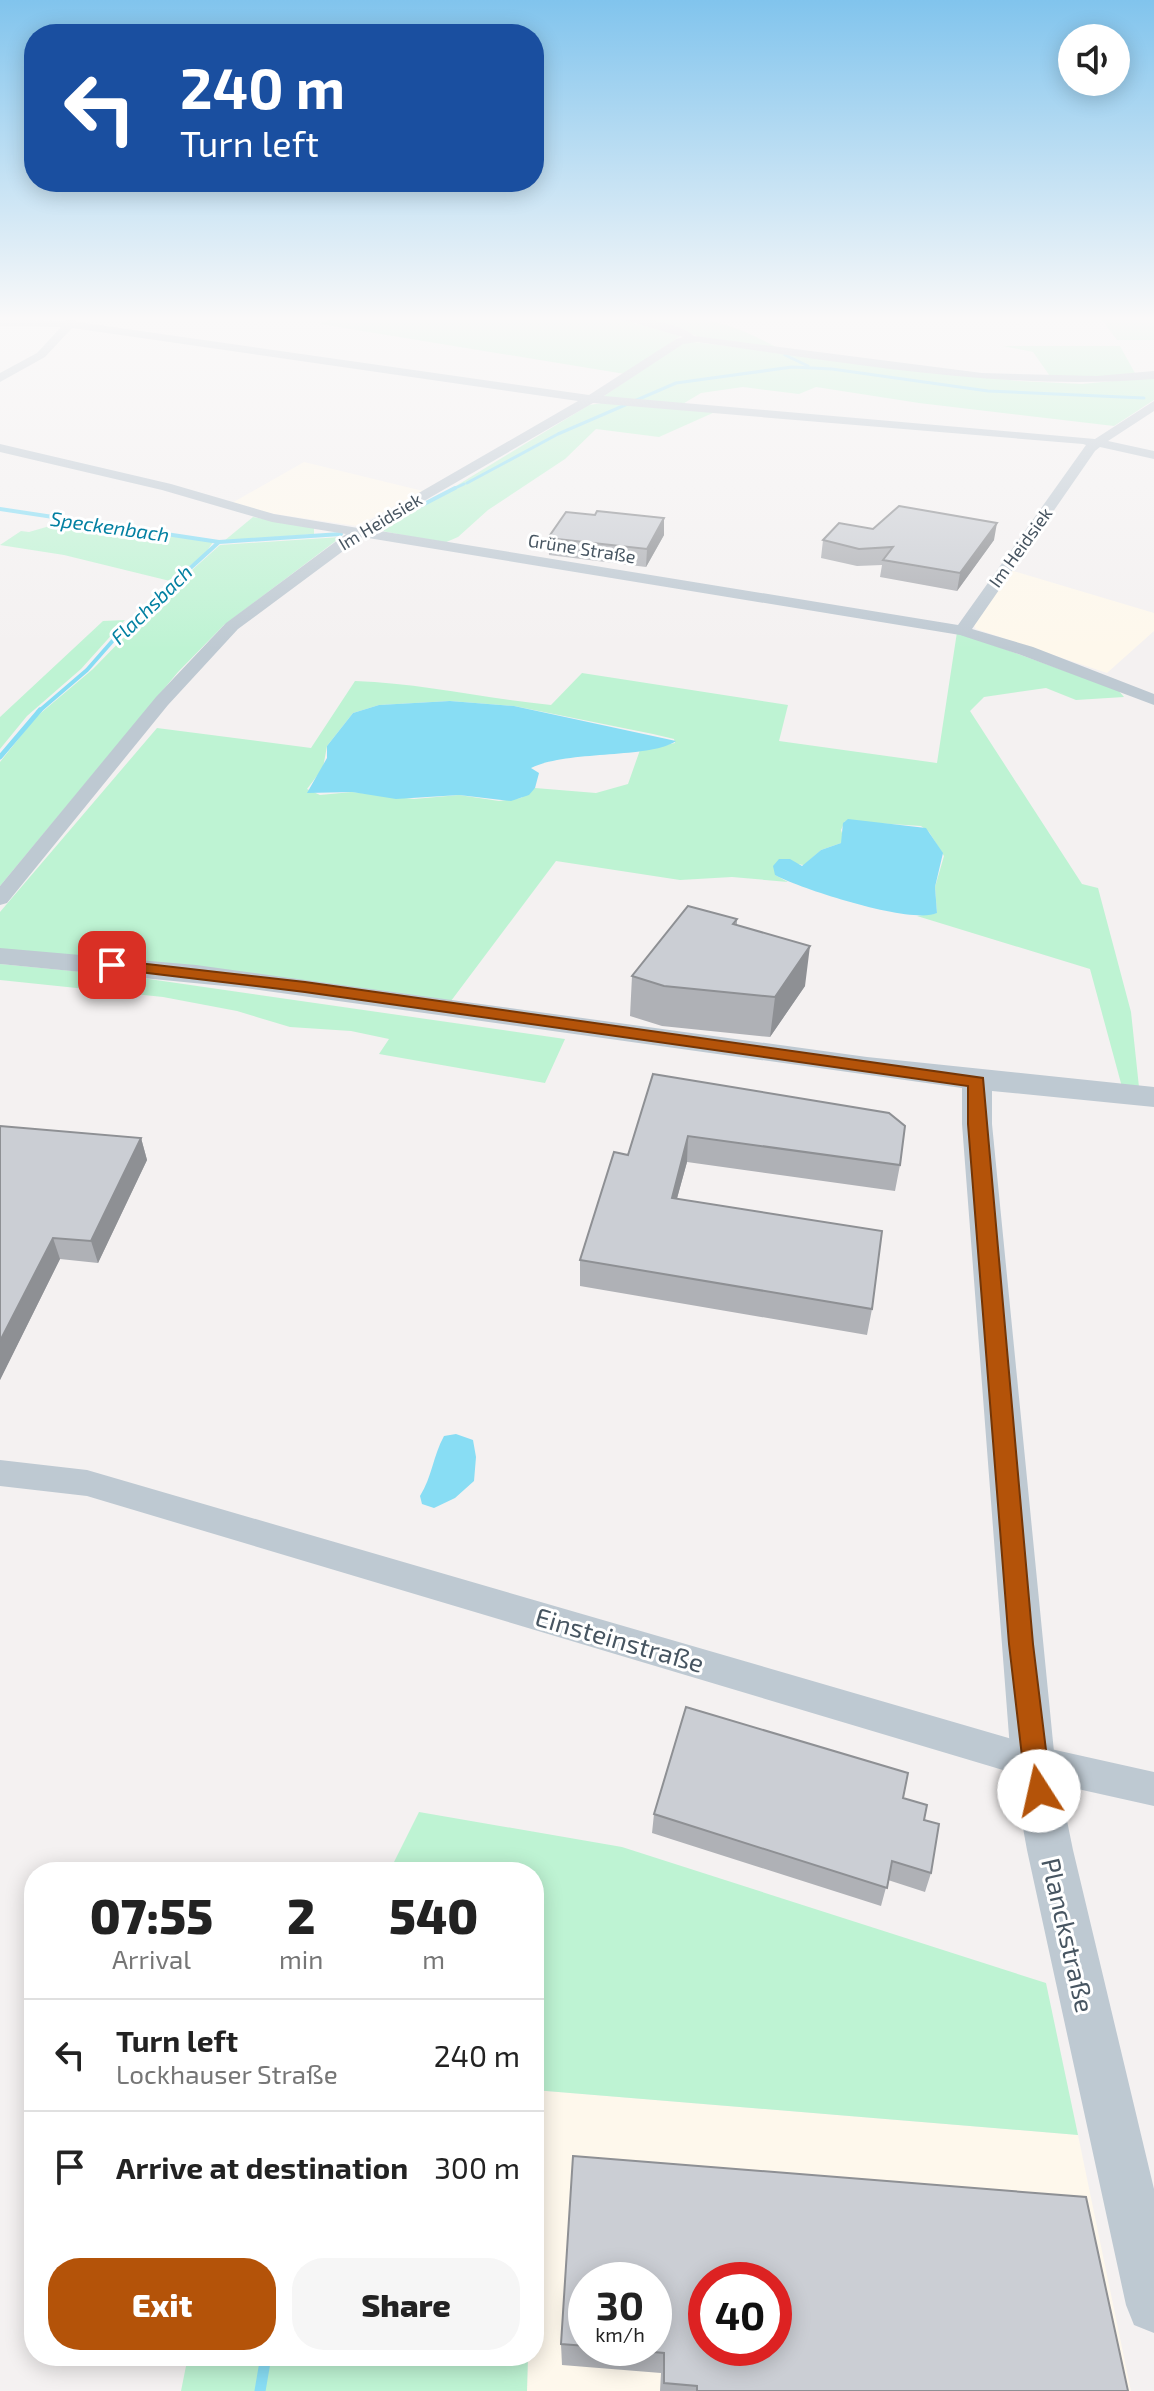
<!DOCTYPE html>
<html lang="en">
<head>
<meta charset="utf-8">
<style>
	:root { --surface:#fff; --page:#f6f6f6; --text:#222; --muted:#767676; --line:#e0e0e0; --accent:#b45309 }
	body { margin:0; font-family:"Exo 2",sans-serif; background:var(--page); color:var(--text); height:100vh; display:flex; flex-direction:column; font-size:30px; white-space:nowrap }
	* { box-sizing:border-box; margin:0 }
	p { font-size:26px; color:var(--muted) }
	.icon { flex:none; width:44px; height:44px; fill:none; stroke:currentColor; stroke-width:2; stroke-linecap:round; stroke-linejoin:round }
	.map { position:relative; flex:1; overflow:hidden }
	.sheet { position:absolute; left:24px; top:1862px; width:520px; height:504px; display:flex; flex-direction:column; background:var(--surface); border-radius:32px; box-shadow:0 4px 20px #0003 }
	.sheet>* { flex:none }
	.top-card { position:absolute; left:24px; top:24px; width:520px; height:168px; border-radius:32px; box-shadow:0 4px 20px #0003; background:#1a4fa0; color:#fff; overflow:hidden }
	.fabs { position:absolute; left:1058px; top:24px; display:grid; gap:16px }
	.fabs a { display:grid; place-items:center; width:72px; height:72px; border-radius:50%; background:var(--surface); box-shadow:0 4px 20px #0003; font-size:40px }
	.speed { position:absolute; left:568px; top:2262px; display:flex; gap:16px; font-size:40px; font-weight:700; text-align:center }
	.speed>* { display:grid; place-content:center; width:104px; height:104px; border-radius:50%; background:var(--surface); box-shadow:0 4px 20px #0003; line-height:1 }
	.speed small { font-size:20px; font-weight:400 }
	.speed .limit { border:12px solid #d22; background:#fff; color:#111 }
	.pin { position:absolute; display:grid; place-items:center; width:68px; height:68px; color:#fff; margin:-34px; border-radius:16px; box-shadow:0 4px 12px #0006 }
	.me { position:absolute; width:88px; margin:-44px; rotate:350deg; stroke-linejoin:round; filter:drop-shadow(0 0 6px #0008) }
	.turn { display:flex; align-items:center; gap:28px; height:168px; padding:0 24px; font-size:36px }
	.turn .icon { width:104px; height:104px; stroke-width:2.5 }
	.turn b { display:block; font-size:56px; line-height:68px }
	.eta { display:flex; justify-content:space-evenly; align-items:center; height:136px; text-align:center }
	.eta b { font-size:48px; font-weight:800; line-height:56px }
	.cta { display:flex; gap:16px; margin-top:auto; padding:16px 24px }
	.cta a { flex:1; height:92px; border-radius:32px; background:var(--accent); color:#fff; font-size:32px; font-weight:800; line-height:92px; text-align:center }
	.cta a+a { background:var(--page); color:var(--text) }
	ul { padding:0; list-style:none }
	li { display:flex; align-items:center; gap:24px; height:112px; padding:0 24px; border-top:2px solid var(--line) }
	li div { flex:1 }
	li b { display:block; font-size:30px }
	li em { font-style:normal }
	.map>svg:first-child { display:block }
	.commercial { fill:#fef8ec; fill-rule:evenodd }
	.green { fill:#bef3d3; fill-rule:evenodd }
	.water { fill:#88ddf4 }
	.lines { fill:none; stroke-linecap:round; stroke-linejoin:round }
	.stream-far3 { stroke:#88ddf4; stroke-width:3 }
	.stream-far2 { stroke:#88ddf4; stroke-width:4 }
	.stream-far1 { stroke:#88ddf4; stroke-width:5 }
	.stream { stroke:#88ddf4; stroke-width:11 }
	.minor { fill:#bec9d2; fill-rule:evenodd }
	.tertiary { fill:#bec9d2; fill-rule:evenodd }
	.wall { fill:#afb1b6; fill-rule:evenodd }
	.shaded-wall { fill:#8e9094 }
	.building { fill:#cbced4; stroke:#8e9094; stroke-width:2; fill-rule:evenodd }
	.route { fill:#b45309; stroke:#753606; stroke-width:2 }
	.labels { text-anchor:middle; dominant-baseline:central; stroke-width:6; stroke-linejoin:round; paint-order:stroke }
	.far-street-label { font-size:18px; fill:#475561; stroke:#fff }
	.far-water-label { font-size:20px; font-style:italic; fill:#0380a2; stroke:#fff }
	.near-street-label { font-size:26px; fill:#475561; stroke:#fff }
</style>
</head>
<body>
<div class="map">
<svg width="1154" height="2391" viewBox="0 0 1154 2391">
	<rect width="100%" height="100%" fill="#f4f1f1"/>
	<path class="commercial" d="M304,462L423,491L357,526L254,511L230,504Z
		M1010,570L1154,613V631L1107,673L976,629L972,622Z
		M534,2090L1078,2135L1131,2391H527L528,2356H534ZM586,2280H654V2348H586ZM706,2280H774V2348H706Z"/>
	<path class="green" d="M338,316H604L682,335L625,374L320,324Z
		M623,316C694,316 719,315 783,351L700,338L686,331Z
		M1099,316H1154V340H1117Z
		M685,341L1019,381L1082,384L1154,377V400L1114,426L919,403L816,387L799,394L743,387L701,393L681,405L608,399L604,396Z
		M1003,346H1120L1136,375L1052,379L1033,352Z
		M603,403L715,412L659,437L596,429L565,459L488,510L458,537L444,543L382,531L589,405Z
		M253,517L314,527V534L224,541Z
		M67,521L213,542L205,554L170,581L64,555L0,545L21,531L29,532Z
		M341,537L224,625L178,672L0,886V762L36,717L93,669L173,587L220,545Z
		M125,620L81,669L27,716L0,749V717L103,621Z
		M957,632L1118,690L1124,697L1076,700L1046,688L984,697L970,711L1082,884L1098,888L1131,1012L1139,1087H1122L1090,969L917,916L937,913L935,887L944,856L929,832L921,826L845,821L841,830L844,839L841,843L821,850L804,865L797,864L775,875L788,882L732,877L680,880L556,861L451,1001L0,949V912L157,728L311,748L355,681C421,683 486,699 551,705L582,673L788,705L779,741L937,763ZM450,701L514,706L653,734L674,739L675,743L640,750L628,784L596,793L535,788L521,798L499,801L459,795L414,799L352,792L320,795L307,789L323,768L327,746L353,713L379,705Z
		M0,964L135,977L565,1039L545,1083L379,1054L389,1039L351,1031L290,1027L237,1011L163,997L0,980Z
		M419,1812L622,1847L1046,1983L1078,2135L534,2090V1872H389Z
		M188,2356H528L527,2391H181Z"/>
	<path class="water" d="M450,701L514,706L676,741C650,759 567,750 531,768L539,773L535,788L529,795L511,801L459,795L396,799L352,792L307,793L327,758V746L353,713L379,705Z
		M848,819L926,828L943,853L935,887L937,913C912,925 801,889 775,875L773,866L779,859H790L802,866L821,850L841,843L843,823Z
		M456,1434L473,1440L476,1457L474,1481L455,1498L434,1508L422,1504L420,1496C432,1477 433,1456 444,1436Z"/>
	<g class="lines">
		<path class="stream-far3" d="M608,316L629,321
			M785,355L808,366
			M467,483L558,434L676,383L792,367L832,369L988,391L1144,398
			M451,490L464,484"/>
		<path class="stream-far2" d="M0,509L219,542
			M374,530L455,488
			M38,712L87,670L123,629L219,542L341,534"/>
		<path class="stream-far1" d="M0,757L40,710"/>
		<path class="stream" d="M260,2391L266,2356"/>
		<path class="minor" d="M611,316C631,316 680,322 694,336L982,373L1097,376L1154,371V379C999,391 850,363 697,342L683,344L604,396L1095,439L1154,401V411L1108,441L1154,451V459L1100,447L1095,451L972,629L1033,647L1154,694V705L1021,655L960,635L362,537L238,629L168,705L7,903L0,905V886L156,697L226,623L346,534L272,522L162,490L0,452V444L171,484L274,514L358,528L578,401L72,328L45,357L0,382V373L37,353L61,327L0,326V320L64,321L73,318L78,322L589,395L676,339L683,337ZM593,403L1083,444L1086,445L958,625L374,530Z
			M0,1460L87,1470L1033,1745L1154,1772V1806L1033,1779L87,1496L0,1486Z"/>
		<path class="tertiary" d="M0,948L196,965L867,1057L1154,1087V1107L992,1091V1124L1055,1762L1073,1850L1154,2189V2333L1134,2325L1126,2305L1027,1850L1011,1762L962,1124V1088L245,988L0,964Z"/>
	</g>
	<path class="wall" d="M595,515L664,518V535L646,567L549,555L548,538Z
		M873,529L994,540L957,591L880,577L882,565L857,566L821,558L823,540Z
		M737,919V925L805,986L770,1037L662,1026L630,1016L632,976Z
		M653,1074L900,1165L895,1191L687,1162L677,1198L872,1309L867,1335L580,1286V1260L628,1155Z
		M0,1126L141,1138L147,1160L98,1263L60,1259L0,1380Z
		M903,1798L924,1820L931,1873L925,1892L888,1880L881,1906L652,1833L654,1814Z
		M573,2156L1086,2197L1128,2391H660L661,2373L562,2365L561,2344ZM586,2280H654V2348H586ZM706,2280H774V2348H706Z"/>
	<path class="shaded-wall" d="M664,518V535L646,567L647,549Z
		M997,523L994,540L957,591L960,573Z
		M810,946L805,986L770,1037L775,997Z
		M688,1136L687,1162L670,1224L672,1198Z
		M141,1138L147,1160L98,1263L91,1241Z
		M53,1238L60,1259L0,1380V1341Z"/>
	<path class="building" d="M899,506L997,523L960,573L883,560L893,547L859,549L823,540L839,523L873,529Z
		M597,511L664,518L647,549L548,538L566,512L595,515Z
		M688,906L737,919L733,924L810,946L775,997L664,986L632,976Z
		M653,1074L889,1113L905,1126L900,1165L688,1136L672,1198L882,1231L872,1309L580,1260L614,1152L628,1155Z
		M0,1126L141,1138L91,1241L53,1238L0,1341Z
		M686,1707L908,1773L903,1798L927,1805L924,1820L939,1824L931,1873L892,1861L887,1888L654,1814Z
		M573,2156L1086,2197L1128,2391H697V2386L664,2383V2353L609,2348H654V2280H586V2346L561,2344ZM706,2280H774V2348H706Z"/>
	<linearGradient id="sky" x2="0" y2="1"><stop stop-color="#81c4ed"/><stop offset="0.49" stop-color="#faf9f9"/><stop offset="1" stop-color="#faf9f9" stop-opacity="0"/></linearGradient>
	<rect width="1154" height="650" fill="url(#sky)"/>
	<path class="route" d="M112,960L305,982L983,1078L1033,1644L1051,1791L1048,1800L1039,1804L1030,1800L1026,1791L1009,1644L968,1124V1086L305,992L106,968L104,965Z"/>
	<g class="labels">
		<g class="far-street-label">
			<text transform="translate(380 521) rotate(-31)">Im Heidsiek</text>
			<text transform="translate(1020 547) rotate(-54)">Im Heidsiek</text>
			<text transform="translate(582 548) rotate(9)">Grüne Straße</text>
		</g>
		<g class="far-water-label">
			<text transform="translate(110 526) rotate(8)">Speckenbach</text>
			<text transform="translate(151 604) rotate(-44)">Flachsbach</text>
		</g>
		<g class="near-street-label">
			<text transform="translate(620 1639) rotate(16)">Einsteinstraße</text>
			<text transform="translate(1069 1935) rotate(77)">Planckstraße</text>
		</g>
	</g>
</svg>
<div class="fabs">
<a><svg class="icon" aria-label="sound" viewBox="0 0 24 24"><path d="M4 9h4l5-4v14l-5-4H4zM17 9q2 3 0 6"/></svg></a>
</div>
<div class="speed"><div>30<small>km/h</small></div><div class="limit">40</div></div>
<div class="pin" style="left:112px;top:965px;background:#d93025"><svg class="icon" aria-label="arrive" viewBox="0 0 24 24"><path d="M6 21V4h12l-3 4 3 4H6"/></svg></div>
<svg class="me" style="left:1039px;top:1791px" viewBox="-20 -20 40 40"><circle r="19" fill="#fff"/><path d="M0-13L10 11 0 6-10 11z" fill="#b45309"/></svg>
<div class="top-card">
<div class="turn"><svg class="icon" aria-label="left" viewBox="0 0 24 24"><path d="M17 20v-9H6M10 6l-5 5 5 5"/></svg><div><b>240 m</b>Turn left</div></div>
</div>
<section class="sheet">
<div class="eta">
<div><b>07:55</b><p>Arrival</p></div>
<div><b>2</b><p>min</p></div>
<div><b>540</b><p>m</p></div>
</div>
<ul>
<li><svg class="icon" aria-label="left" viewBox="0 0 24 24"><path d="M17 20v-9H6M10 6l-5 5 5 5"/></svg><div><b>Turn left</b><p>Lockhauser Straße</p></div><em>240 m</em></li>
<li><svg class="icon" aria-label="arrive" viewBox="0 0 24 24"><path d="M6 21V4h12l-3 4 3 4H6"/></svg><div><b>Arrive at destination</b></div><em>300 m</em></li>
</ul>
<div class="cta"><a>Exit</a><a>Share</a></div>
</section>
</div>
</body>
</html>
